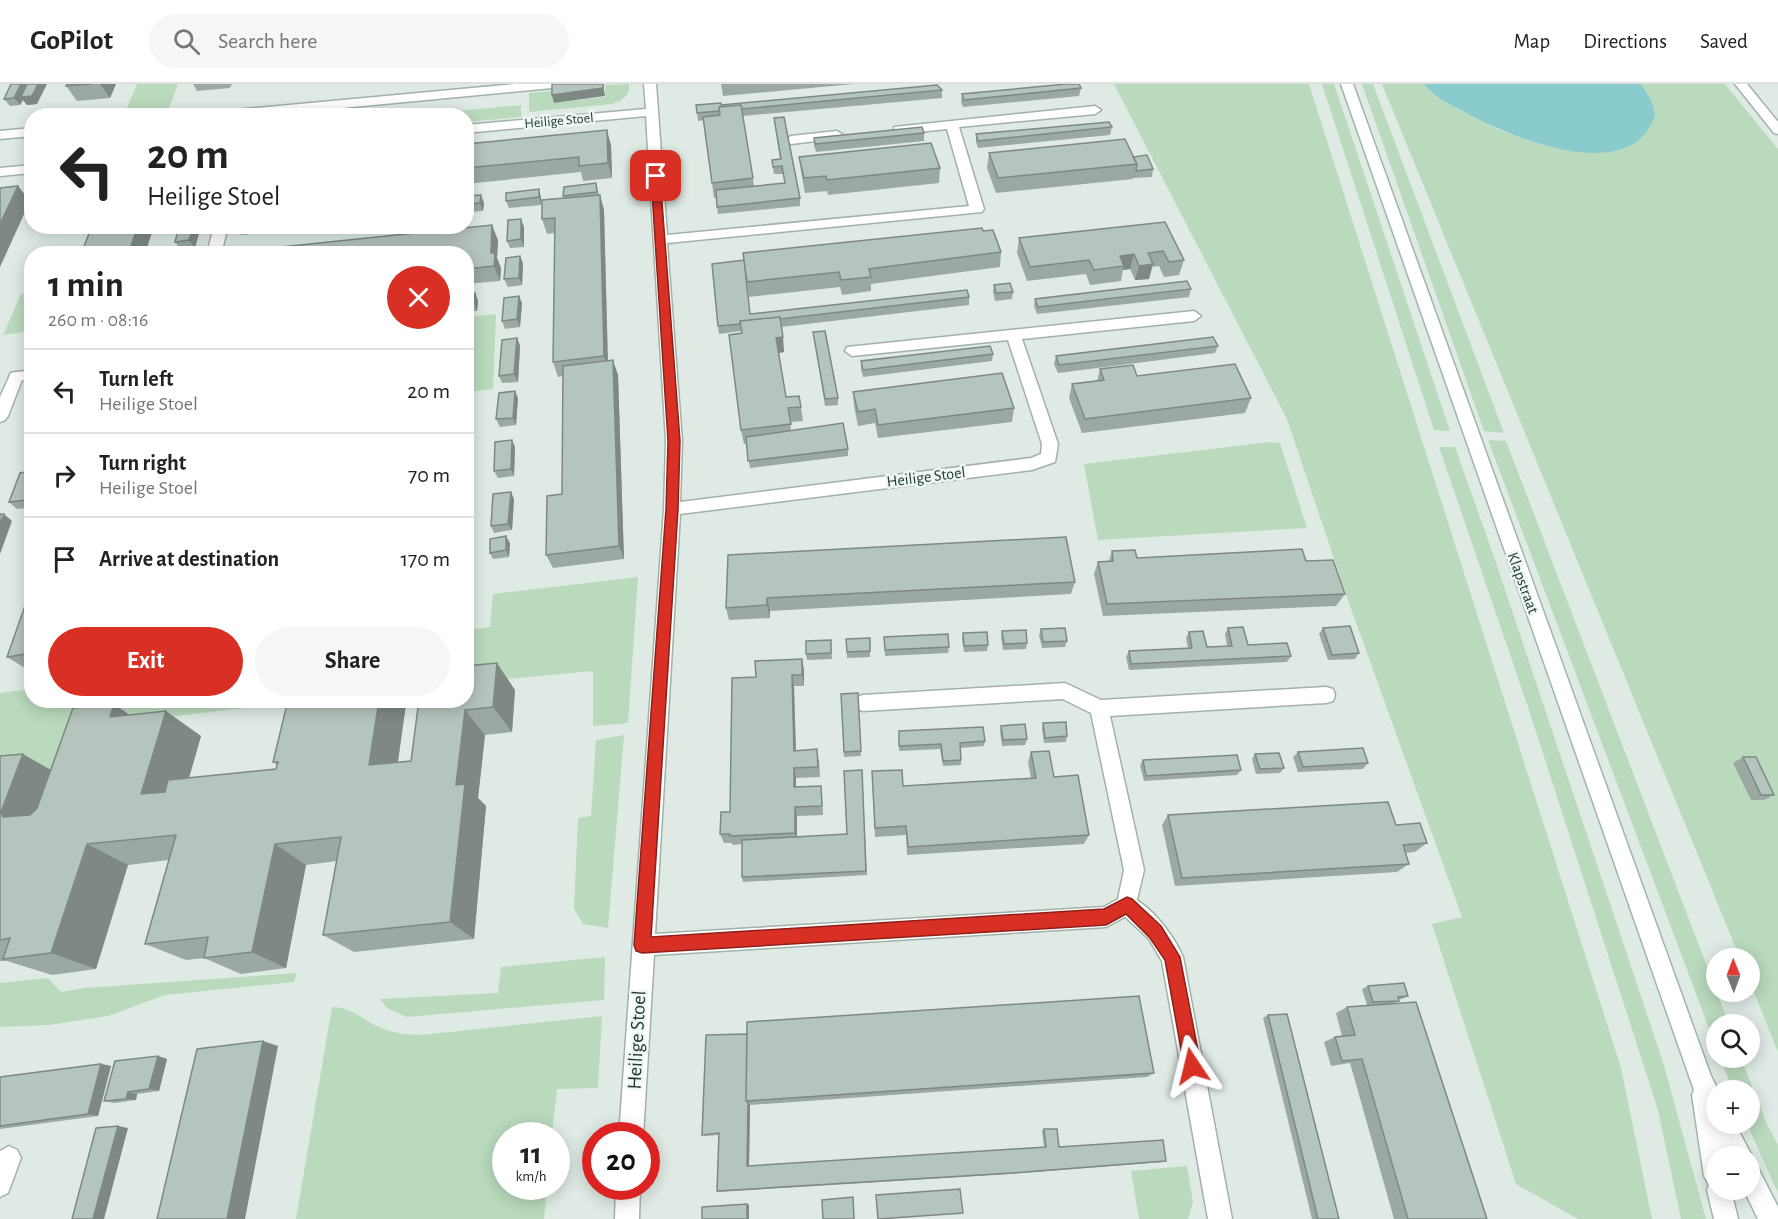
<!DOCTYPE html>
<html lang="en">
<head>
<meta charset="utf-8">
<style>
	:root { --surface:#fff; --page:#f6f6f6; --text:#222; --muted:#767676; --line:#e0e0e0; --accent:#d93025 }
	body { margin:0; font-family:"Alegreya Sans",sans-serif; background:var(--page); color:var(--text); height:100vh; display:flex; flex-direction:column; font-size:22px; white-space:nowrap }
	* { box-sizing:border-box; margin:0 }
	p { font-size:20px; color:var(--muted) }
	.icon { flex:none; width:33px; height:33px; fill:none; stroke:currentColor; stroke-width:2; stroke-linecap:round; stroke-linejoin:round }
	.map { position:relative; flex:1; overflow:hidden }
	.details { position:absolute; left:24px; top:162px; width:450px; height:462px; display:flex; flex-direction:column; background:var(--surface); border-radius:24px; box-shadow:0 3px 15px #0003 }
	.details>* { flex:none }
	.guide { position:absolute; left:24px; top:24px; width:450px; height:126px; border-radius:24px; box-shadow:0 3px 15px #0003; background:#fff; color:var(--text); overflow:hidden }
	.needle { width:39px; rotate:359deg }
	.buttons { position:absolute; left:1706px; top:864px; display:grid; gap:12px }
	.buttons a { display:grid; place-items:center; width:54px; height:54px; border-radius:50%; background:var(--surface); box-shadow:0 3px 15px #0003; font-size:30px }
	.speed { position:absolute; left:492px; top:1038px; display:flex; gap:12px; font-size:30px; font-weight:700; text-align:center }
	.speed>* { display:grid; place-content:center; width:78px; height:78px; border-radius:50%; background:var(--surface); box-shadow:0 3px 15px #0003; line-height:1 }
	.speed small { font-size:15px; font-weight:400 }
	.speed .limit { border:9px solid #d22; background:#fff; color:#111 }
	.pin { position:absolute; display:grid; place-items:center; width:51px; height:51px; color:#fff; margin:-26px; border-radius:12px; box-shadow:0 3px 9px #0006 }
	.me { position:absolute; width:66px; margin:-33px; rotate:350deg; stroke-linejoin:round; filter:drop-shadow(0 0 4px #0008) }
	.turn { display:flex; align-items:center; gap:21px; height:126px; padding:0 24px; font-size:27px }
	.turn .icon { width:78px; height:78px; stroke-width:2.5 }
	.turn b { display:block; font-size:42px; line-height:51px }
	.round { display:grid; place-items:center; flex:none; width:63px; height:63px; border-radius:32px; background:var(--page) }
	.summary { display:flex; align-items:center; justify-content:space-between; height:102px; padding:0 24px }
	h1 { font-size:36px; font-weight:700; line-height:45px }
	.cta { display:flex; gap:12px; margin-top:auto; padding:12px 24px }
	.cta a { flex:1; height:69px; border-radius:36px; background:var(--accent); color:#fff; font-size:24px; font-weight:700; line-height:69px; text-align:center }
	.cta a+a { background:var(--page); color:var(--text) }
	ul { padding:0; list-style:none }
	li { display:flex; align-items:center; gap:18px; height:84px; padding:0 24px; border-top:2px solid var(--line) }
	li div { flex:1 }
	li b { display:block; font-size:22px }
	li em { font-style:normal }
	header { display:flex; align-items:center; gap:36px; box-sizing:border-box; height:84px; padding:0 30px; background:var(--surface); border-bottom:2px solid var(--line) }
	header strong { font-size:28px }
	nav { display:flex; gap:33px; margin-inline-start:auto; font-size:21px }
	.search { width:420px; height:54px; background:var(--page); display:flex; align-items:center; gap:15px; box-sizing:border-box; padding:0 21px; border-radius:33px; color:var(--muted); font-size:22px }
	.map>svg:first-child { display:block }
	.green { fill:#b9dabd }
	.water { fill:#8acbcd }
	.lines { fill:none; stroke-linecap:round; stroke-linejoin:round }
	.lane-casing { stroke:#a2b1aa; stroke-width:3 }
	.street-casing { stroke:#a2b1aa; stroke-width:3 }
	.secondary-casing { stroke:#9fb5aa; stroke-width:3 }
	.lane { fill:#fff; fill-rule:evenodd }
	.street { fill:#fff; fill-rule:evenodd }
	.secondary { fill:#fff; fill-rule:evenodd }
	.wall { fill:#9ca9a2 }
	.shaded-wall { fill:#7f8984 }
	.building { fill:#b5c4bc; stroke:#7f8984; stroke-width:1.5 }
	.route { fill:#d93025; stroke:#8d1f18; stroke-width:1.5 }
	.labels { text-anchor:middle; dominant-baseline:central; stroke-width:5; stroke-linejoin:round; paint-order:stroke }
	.far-street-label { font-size:14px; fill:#21392f; stroke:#eff7f2 }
	.street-label { font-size:16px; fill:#21392f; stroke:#eff7f2 }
	.near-street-label { font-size:20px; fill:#21392f; stroke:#eff7f2 }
</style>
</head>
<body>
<header>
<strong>GoPilot</strong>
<div class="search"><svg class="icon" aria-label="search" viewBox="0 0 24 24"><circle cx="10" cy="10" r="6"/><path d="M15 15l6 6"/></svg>Search here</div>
<nav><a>Map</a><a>Directions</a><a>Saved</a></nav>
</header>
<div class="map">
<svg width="1778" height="1135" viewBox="0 0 1778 1135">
	<rect width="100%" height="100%" fill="#dfeae4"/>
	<path class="green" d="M137,0H178L167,29L124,31Z
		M629,0C630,12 623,16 612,20L529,28V9L553,7L554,19L605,13V1Z
		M1114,0H1309L1621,984L1652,1135H1578L1516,1100L1432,840L1462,833L1349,519L1287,335Z
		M1322,0H1334L1450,347L1434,346Z
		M1362,0H1373L1504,349L1484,347Z
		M1382,0H1424C1433,12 1448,19 1461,27C1511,54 1571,78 1628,63L1652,18L1641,0H1725L1778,65V968L1749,896V874H1740Z
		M521,21V33L467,38L466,32L415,31Z
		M31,209V247L3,251L21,210Z
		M496,230L493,305L467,308V233Z
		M1488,356L1506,357L1729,940H1716V963Z
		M1270,358L1280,359L1307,444L1098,456L1084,380Z
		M1439,363H1455L1493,470L1663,978L1706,1135H1681L1658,1026L1528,623Z
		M638,493L628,639L593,642V587L467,599L466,546L490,543L493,510Z
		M31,605L32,616L301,617L85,643L70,686L0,695V609Z
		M624,651L608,844L583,840L574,825L578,734L591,732L596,656Z
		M605,873L604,916L407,933L387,924L380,915L498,909L501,883Z
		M297,889L294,898L165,911L108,932L49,941L0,943V899L48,894L61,908L85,904Z
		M332,923C352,923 362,936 379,943C393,950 406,950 421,951L602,932L598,1004L557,1005L552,1051L506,1052V1102L547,1103L544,1135H296Z
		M1720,974H1741L1765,1036L1778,1061V1109L1747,1040L1749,1006H1733Z
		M1187,1082L1193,1118L1188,1135H1139L1131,1087Z"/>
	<path class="water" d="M1424,0H1641L1652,18L1655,32C1649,45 1643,56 1629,62C1584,84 1502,49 1462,27C1449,20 1433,12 1424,0Z"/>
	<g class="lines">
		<defs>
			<path id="lane" d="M515,0H558L552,4L258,32H208L214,28Z
				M32,44V52L0,55V47Z
				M16,288L21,289L23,293L8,332L5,336L0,338V313L11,289Z
				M1127,811C1151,821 1173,850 1183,873L1232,1135H1208L1162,877L1149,855L1120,828L1117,821L1120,814Z
				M9,1062L17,1066L21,1074L8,1109L0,1113V1067Z"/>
			<path id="street" d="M644,0H656L667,151L969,122L947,45L898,50L894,49V43L1095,22L1101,26L1095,30L959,43L984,125L982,128L667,159L682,357L680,418L1031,374L1041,370L1042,360L1008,256L852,272L845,267L847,263L1194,227L1201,232L1194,237L1022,255L1058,360L1055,378L1032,386L680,430L655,850L1104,823L1118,815L1124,786L1091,629L1063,615L863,627L856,625L854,619L856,613L863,611L1065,599L1101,616L1326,603L1333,605L1335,611L1333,617L1326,619L1110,632L1144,786L1134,828L1106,843L654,871L643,1052H619L664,425L666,357L646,32L466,49V41L646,25Z
				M1735,0H1747L1778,38V50L1774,49Z
				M837,47L843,51L841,54L791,60L785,56L791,52Z
				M32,81V89L0,92V84Z
				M214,142H228L221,170H207Z
				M32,286V296L11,297L9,293L11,289Z
				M616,1102H640L639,1135H615Z"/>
			<path id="secondary" d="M1341,0H1353L1711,992L1718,1006H1716V1040H1735L1752,1072L1749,1078L1757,1082L1778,1123V1135H1758L1744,1106H1749V1072H1728L1723,1064L1725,1072H1716V1106H1731L1738,1135H1714L1707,1106L1709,1101L1704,1092L1692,1011L1694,1006Z"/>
		</defs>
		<use href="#lane" class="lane-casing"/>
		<use href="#street" class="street-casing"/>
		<use href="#secondary" class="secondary-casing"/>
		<use href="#lane" class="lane"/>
		<use href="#street" class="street"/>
		<use href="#secondary" class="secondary"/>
	</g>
	<path class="wall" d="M11,0L37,20L27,21L23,16L20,21L10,22L4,15Z
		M67,0H116L110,14L77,17L66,2Z
		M193,0H232L230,4L197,7Z
		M721,0H854L723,12Z
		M1081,4L1079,12L963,23L961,18L962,10Z
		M942,6V14L743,32L754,102L785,99L783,90H774L773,84L772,76L780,75L774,34L800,114V122L718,130L716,114H714L712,99L704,36L698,37L696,21H721Z
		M1112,43L1110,51L978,64L976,58V50Z
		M924,49V57L816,68L814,61V54Z
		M466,60L611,61L612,94L583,97L581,88L466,100Z
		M989,69L1133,73L1153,85L1152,93L1133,94V95L996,109L987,84Z
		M799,73L940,84L939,99L828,111L827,107L805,109L801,88Z
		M596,99L599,111H600L604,126L608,277L618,291L624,475L553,484L546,471L562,410L563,292L558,293L553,278L555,149L547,150L542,135L564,114L563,112Z
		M466,112L484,119L483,127L466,128Z
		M541,113V121L509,124L506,117Z
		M1165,138L1184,176L1179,191L1164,193L1159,182L1152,183L1149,195L1135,196L1130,185L1123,186L1121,197L1090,201L1086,190L1027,197L1017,169L1019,154Z
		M179,142H200L195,164L180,165L175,158Z
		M236,142H291L290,146L241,151Z
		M524,143V163L510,164L507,157Z
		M983,147L1001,168L1000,183L871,200V207L842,211L840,203L749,213L743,169Z
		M498,156L497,174L501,184L500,197L466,200V170Z
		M520,172L523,180L522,201L508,203L504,195Z
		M994,201L1013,208L1012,215L995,217L993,208Z
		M1191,205L1189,213L1037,230L1034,222L1035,215Z
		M475,209L478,217L477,227L466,228V210Z
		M969,213V221L781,243L784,268L779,269L786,313L801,323L803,337L790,338L791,346L848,365V372L750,384L746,360H744L741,346V247L719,250L718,242L750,230Z
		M522,219L520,243L505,245L502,237Z
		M813,248L838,314V321L825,322Z
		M517,254L520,262L518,298L502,299L499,292Z
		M1218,262L1215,269L1058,289L1054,280L1056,272Z
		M993,270L992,277L863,293L861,285V277Z
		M1100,285L1137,292L1251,314L1245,329L1082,349L1069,314L1072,300L1097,297Z
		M853,308L1014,324L1012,338L878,354L875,339L858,342L854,322Z
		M518,314L516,341L500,343L496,335Z
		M515,363L514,392L498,394L494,387Z
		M32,387V423L17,425L9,418Z
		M514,415L512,446L494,449L491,442Z
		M510,459L509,473L493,475L490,469Z
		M1112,467L1137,474L1306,477L1345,510L1336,522L1103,532L1094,490L1098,478L1109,477Z
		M728,471L1075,498L1071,510L770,527V534L729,536L726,524Z
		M32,502V583L25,584L7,573Z
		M1228,544L1248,561L1291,572L1287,578L1129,586L1126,573L1129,567L1188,564L1186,554L1189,548L1207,563L1227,562L1225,550Z
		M1323,544L1359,569L1355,575L1328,576L1319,550Z
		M1041,545L1067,557L1065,563L1042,564L1039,551Z
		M1002,547L1027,559L1026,565L1003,566L1001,553Z
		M963,549L988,561L987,567L964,568L962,555Z
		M884,553L949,563L948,569L885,572Z
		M870,554V573L847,574L846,555Z
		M831,556L832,575L807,576L806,570Z
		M802,575L804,586V602H794L796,666L819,675L820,693L796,694V703L822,712L823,731L797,732V753L847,750L862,686L867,791L743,798L742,793V760L733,761L732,759H724L720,750L730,728L756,593Z
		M515,606L512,648L485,651L478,714L486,722L474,855L354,868L323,851L337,777L306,781L286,884L241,890L204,874L186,876L145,860L169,776L128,781L96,885L52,891L7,877H0V672L51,686L114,620L129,631L201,652L189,694L276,685L277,681L273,678L288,616H403L406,620L398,678L411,677L419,616Z
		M841,610L858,614L861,672L844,673Z
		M1043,639L1067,652L1066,658L1044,659L1042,645Z
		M1001,642L1027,655L1025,661L1002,662L1000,647Z
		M899,647L985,657L984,662L960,664L961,676V681L943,682L940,665L899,667Z
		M1031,668L1054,693L1089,751L1084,760L907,771L906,751L875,753L872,687L903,702L1031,694L1028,678Z
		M1298,668L1368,679L1363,685L1298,688L1293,673Z
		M1255,670L1284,684L1280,689L1256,690L1252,675Z
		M1743,673L1774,711L1764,716H1751L1733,679Z
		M1143,676L1241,686L1237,691L1144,697L1140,681Z
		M1168,731L1396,741L1427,759L1415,768L1405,769L1409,780L1397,788L1175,802L1162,741Z
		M1368,902L1408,912L1402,915H1399V917L1393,920L1367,921L1362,905Z
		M1347,923L1487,1135H1394L1350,979L1331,982L1324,958L1335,953L1342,952L1336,929Z
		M1268,931L1339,1135H1312L1263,934Z
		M706,951L1154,989L1147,993L750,1021L749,1082L1044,1063L1042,1047L1044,1045L1059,1063L1166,1077L1162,1078L1011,1090L719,1108L717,1107L719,1051L705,1052L702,1051Z
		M158,972L167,975L159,1007L137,1010L136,1016L114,1019L104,1017Z
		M101,980L111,982L98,1032L0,1045V993Z"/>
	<path class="shaded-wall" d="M21,0H47L37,20L27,21L23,16L20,21L14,14Z
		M100,0H116L110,14Z
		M603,0L605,12L554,19L552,11Z
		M607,46L611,61L612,94L608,79Z
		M18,102L30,117L0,183V140Z
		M539,105L541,113V121L539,113Z
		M481,111L484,119L483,127L480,119Z
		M600,111L604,126L608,287L604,272Z
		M521,135L524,143V163L521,155Z
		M492,141L498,156L497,174L501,184L500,197L494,182L491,169Z
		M138,142H154L145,170H128Z
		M194,142L201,143L195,164L189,156Z
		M1134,170L1130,185L1123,186L1124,182L1120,172Z
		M520,172L523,180L522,201L519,194Z
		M1153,180L1149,195L1135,196L1139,182Z
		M475,209L478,217L477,227L474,219Z
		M519,212L522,219L520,243L517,235Z
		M783,253L784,268L778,269L776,254Z
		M517,254L520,262L518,298L514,290Z
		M613,276L618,291L624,475L619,462Z
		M515,307L518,314L516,341L513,334Z
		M512,356L515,363L514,392L511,385Z
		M32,402V421L26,416Z
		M511,408L514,415L512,446L508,440Z
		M4,430L12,437L0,470V441Z
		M506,452L510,459L509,473L506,466Z
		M767,514L770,527V534L767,521Z
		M802,575L804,586V602L802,591Z
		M497,579L515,606L512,648L493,623Z
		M792,591L794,602L796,677L794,667Z
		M379,616H403L406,620L394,704L369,681Z
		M114,620L151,646L110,633Z
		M465,626L485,651L478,714L486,722L474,855L450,838L456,701Z
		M166,627L201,652L178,732L141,710Z
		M23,670L65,694L46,750L3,733L1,728Z
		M794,684L796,694V713L794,703Z
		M795,723L797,732V758L795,749Z
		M87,760L128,781L96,885L51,869Z
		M275,760L306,781L286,884L252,868Z
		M263,957L278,962L245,1135H227Z
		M158,972L167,975L159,1007L149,1005Z
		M101,980L111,982L98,1032L88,1030Z
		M128,1008L137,1010L136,1016L126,1015Z
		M748,1019L750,1021L749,1083L747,1082Z
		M118,1042L128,1044L104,1135H93Z
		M747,1120L749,1121V1135H747Z"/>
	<path class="building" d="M11,0H21L14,14L4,15Z
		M27,0H38L32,12L21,13Z
		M67,0H92L66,2Z
		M552,0H603V4L552,11Z
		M1067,0H1079L1081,4L964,16L962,10Z
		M937,1L942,6L742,25L741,21L719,23V27L697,29L696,21L721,19V21Z
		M741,21L753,94L712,99L703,33L720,31L719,23Z
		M784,33L800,114L717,123L716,106L785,99L782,82L773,83L772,76L781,75L774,34Z
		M1109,38L1112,43L978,57L976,50Z
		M922,43L924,49L815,60L814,54Z
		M607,46L608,79L579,82V73L466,84V60Z
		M1125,55L1137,80L998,94L989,69Z
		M931,59L940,84L827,96L826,92L804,94L799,73Z
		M1147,71L1153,85L1136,87L1137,80L1133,73Z
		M596,99L597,108L563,112L564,103Z
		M18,102L0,140V104Z
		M539,105V113L506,117V109Z
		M481,111L480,119L466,120V112Z
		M600,111L604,272L553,278L555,134L542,135V116Z
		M521,135V155L507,157L508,136Z
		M1165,138L1184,176L1169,178L1163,167L1148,169L1153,180L1139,182L1134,170L1120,172L1124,182L1094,186L1089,176L1030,183L1019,154Z
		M492,141L491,169H495L494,182L466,185V170H242V167Z
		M92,142H138L128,170H81Z
		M179,142H194L189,156L175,158Z
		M982,144L983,147L993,146L1001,168L869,185L871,193L841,196L839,188L747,198L743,169Z
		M520,172L519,194L504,195L506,174Z
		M744,176L750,230L967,206L969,213L780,235V233L740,237V240L718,242L712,180Z
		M1187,197L1191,205L1038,223L1035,215Z
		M1010,199L1013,208L996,209L994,201Z
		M475,209L474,219L466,220V210Z
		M519,212L517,235L502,237L504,214Z
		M780,233L783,253L776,254L786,313L799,312L801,323L788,324L791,340L741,346L729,251L742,249L740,237Z
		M825,247L838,314L825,315L813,248Z
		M1213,253L1218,262L1059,281L1056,272Z
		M517,254L514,290L499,292L502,256Z
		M990,262L993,270L863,286L861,277Z
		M613,276L619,462L546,471L547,412L562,410L563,282Z
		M1235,280L1251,314L1085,335L1072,300L1104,296L1100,285L1133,281L1137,292Z
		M1002,289L1014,324L878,341L875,325L858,328L853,308Z
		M515,307L513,334L496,335L499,309Z
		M843,339L848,365L748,377L746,353Z
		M512,356L511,385L494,387L495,358Z
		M32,387V402L26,416L9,418L20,389Z
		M511,408L508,440L491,442L493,410Z
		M0,430H4L0,441Z
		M506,452V466L490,469V455Z
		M1066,453L1075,498L767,514V521L726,524L728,471Z
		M1302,465L1306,477L1333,476L1345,510L1107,520L1098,478L1113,477L1112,467L1135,466L1137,474Z
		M32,502V569L7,573Z
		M1350,542L1359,569L1332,571L1323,544Z
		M1243,543L1248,561L1287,559L1291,572L1131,580L1129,567L1192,564L1189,548L1203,547L1207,563L1232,562L1228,544Z
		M1065,544L1067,557L1043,558L1041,545Z
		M1026,546L1027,559L1004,560L1002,547Z
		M987,548L988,561L964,562L963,549Z
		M948,550L949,563L885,566L884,553Z
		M870,554V567L847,568L846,555Z
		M831,556V569L806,570V557Z
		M802,575V591H792L794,667L817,665L818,683L794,684V703L821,702L822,722L795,723V749L730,752V750H720L721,728H730L732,594L756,593L755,577Z
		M497,579L493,623L465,626L456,701L465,700L450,838L323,851L341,753L275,760L252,868L204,874L208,853L145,860L176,751L87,760L51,869L3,875L10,854L0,856V672L23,670L1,728L3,733L30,731L37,724L73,624L114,620L110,633L166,627L141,710L165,708L168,696L276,685L278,678H273L288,616H379L369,681L411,677L419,616H466V582Z
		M858,609L861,667L844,668L841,610Z
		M1066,638L1067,652L1045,654L1043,639Z
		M1025,640L1027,655L1003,656L1001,642Z
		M983,643L985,657L960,659L961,676L943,677L941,660L899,662V647Z
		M1363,664L1368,679L1303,683L1298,668Z
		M1049,667L1054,693L1078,691L1089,751L908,763L906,742L875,744L872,687L902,686L903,702L1036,694L1031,668Z
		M1279,669L1284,684L1260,685L1255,670Z
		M1237,671L1241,686L1146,692L1143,676Z
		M1743,673H1756L1774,711H1761Z
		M862,686L866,787L742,793V756L847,750L844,687Z
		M1388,718L1396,741L1420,739L1427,759L1403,761L1409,780L1182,794L1168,731Z
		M1404,899L1408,912L1398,913L1399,917L1373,918L1368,902Z
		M1139,912L1154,989L746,1017L747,938Z
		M1416,918L1487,1135H1408L1362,975L1342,977L1335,953L1355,951L1347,923Z
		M1287,930L1339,1135H1318L1268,931Z
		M747,950L746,1017L748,1019L747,1082L1046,1063L1044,1045H1057L1059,1063L1163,1056L1166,1077L1012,1089L717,1107L719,1049L702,1051L706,951Z
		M263,957L227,1135H157L197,965Z
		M158,972L149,1005L128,1008L126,1015L104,1017L115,977Z
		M101,980L88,1030L0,1042V993Z
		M118,1042L93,1135H72L96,1044Z
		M960,1105L963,1129L878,1135L876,1111Z
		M853,1113L854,1135H823L822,1116Z
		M747,1120V1135H702V1123Z"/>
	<path class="route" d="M656,89L660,92L680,357L678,425L651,853L1104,825L1127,813L1132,815L1161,842L1180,873L1201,982L1198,988L1192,990L1186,988L1184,982L1165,876L1150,854L1126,830L1106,841L642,869L636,867L634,861L666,425L668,357L651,92Z"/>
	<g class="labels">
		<g class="far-street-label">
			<text transform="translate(559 37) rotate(-5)">Heilige Stoel</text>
		</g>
		<g class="street-label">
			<text transform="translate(926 393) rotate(-7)">Heilige Stoel</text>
			<text transform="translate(1523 499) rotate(70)">Klapstraat</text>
		</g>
		<g class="near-street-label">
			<text transform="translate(637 956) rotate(-87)">Heilige Stoel</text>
		</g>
	</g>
</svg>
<div class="buttons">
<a><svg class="needle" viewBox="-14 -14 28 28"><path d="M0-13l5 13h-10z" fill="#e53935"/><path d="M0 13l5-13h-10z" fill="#767676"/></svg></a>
<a><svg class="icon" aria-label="search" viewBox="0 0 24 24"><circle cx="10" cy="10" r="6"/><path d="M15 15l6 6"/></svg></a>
<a>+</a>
<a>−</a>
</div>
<div class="speed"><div>11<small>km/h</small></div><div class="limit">20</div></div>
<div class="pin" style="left:656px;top:92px;background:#d93025"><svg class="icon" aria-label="arrive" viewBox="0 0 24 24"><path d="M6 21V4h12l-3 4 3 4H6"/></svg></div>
<svg class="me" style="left:1192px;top:982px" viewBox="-20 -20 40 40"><path d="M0-17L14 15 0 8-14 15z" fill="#d93025" stroke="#fff" stroke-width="4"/></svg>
<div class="guide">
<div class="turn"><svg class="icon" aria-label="left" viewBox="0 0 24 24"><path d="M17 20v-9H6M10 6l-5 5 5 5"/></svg><div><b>20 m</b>Heilige Stoel</div></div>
</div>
<section class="details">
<div class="summary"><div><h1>1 min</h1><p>260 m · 08:16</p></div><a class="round" style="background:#d93025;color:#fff"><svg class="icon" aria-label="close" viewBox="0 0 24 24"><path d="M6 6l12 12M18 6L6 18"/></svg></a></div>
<ul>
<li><svg class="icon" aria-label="left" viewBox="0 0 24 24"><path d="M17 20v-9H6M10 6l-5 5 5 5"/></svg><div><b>Turn left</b><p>Heilige Stoel</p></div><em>20 m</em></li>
<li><svg class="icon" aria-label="right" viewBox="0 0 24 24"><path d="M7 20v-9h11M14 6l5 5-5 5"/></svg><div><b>Turn right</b><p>Heilige Stoel</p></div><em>70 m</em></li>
<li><svg class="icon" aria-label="arrive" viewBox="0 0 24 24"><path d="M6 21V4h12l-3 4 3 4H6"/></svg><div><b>Arrive at destination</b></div><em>170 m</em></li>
</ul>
<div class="cta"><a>Exit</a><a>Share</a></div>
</section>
</div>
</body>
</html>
